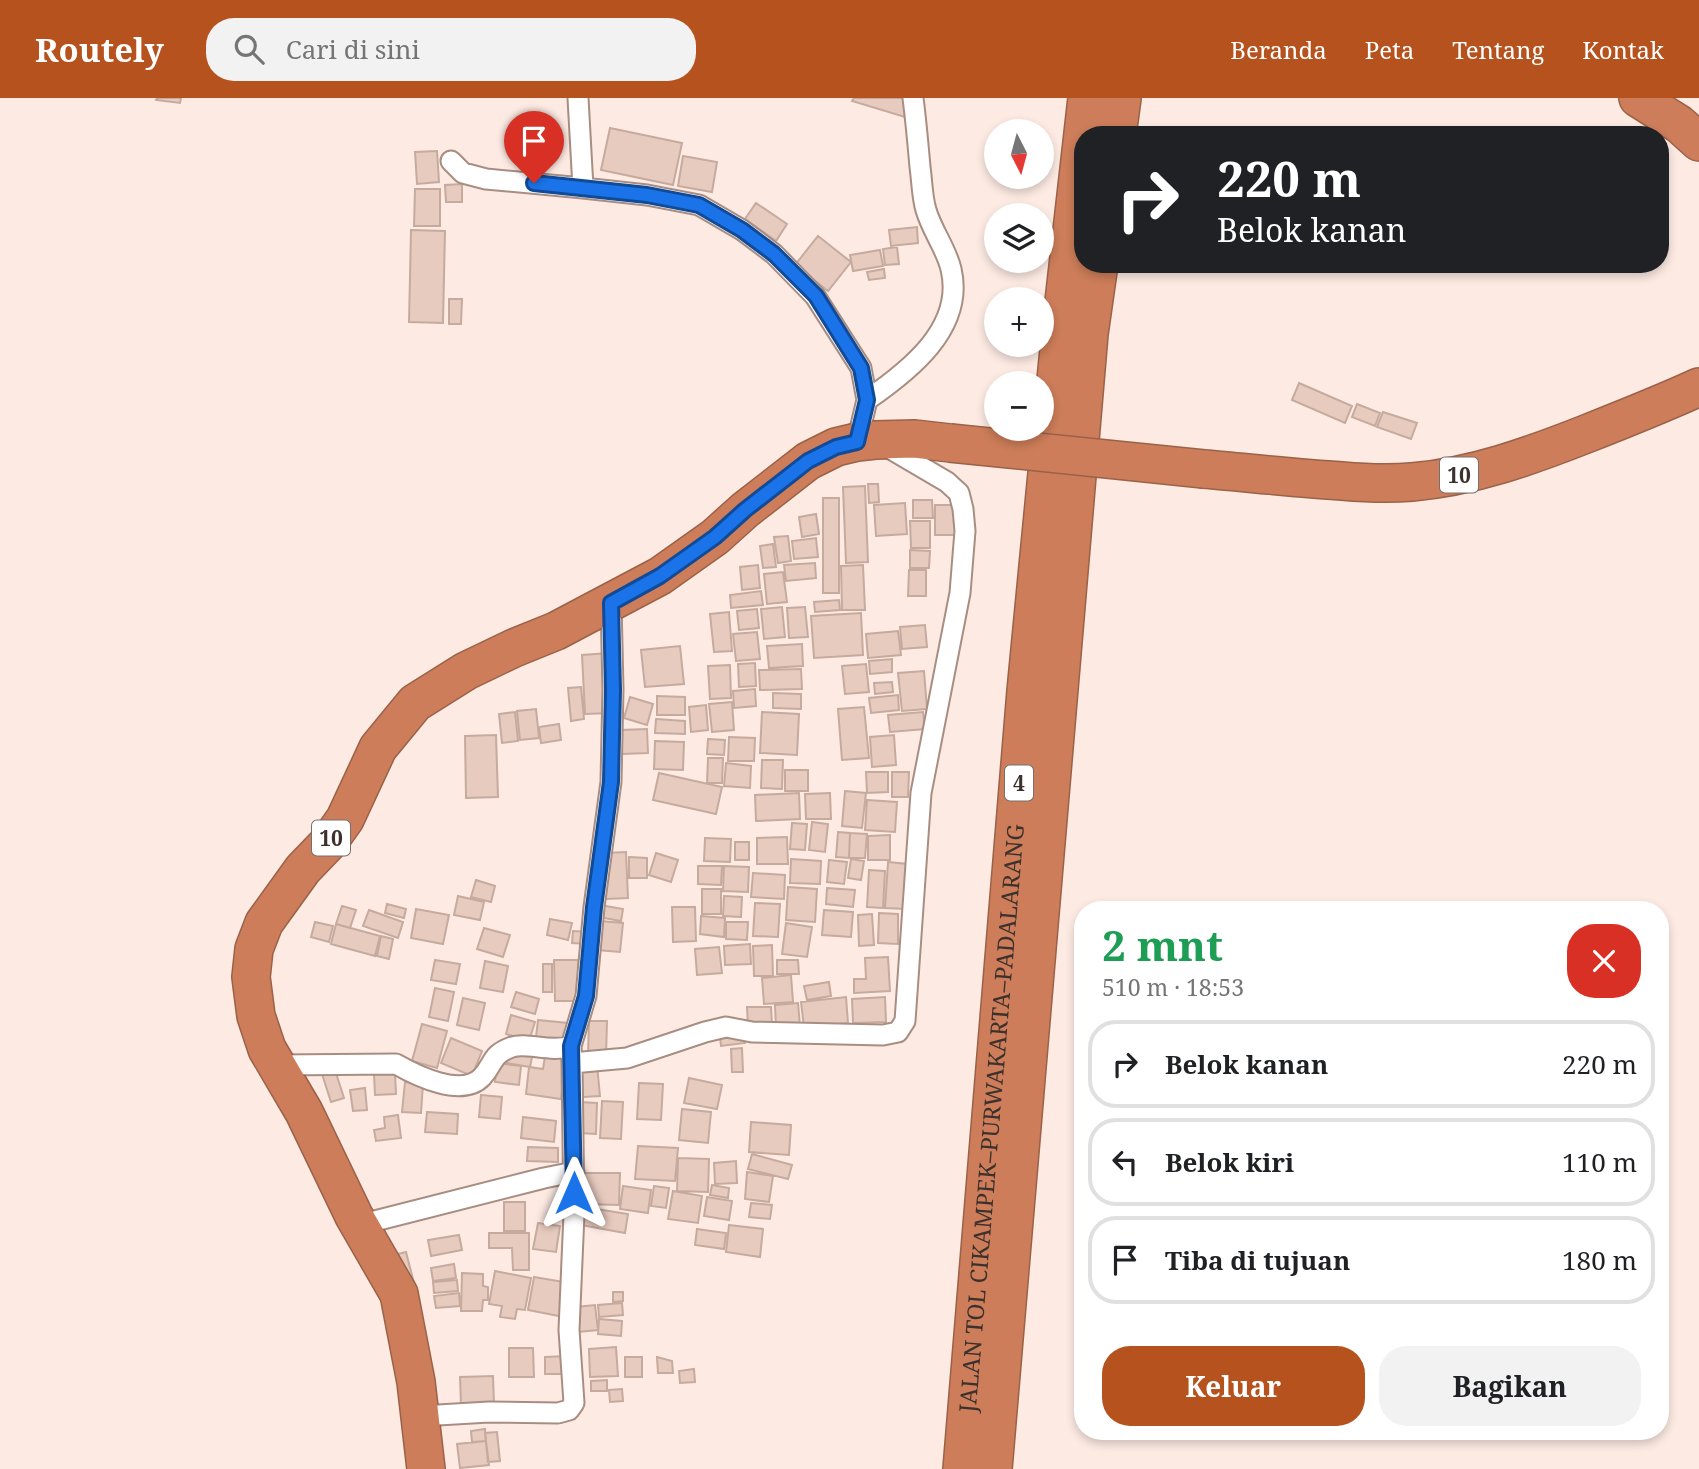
<!DOCTYPE html>
<html lang="id">
<head>
<meta charset="utf-8">
<style>
	:root { --surface:#fff; --page:#f2f2f2; --text:#202124; --muted:#757577; --line:#e0e0e0; --accent:#b5521d }
	body { margin:0; font-family:"Noto Serif",serif; background:var(--page); color:var(--text); height:100vh; display:flex; flex-direction:column; font-size:26px; white-space:nowrap }
	* { box-sizing:border-box; margin:0 }
	p { font-size:23px; color:var(--muted) }
	.icon { flex:none; width:38px; height:38px; fill:none; stroke:currentColor; stroke-width:2; stroke-linecap:round; stroke-linejoin:round }
	.map { position:relative; flex:1; overflow:hidden }
	.side { position:absolute; left:1074px; top:803px; width:595px; height:539px; display:flex; flex-direction:column; background:var(--surface); border-radius:28px; box-shadow:0 4px 10px #0003 }
	.side>* { flex:none }
	.banner { position:absolute; left:1074px; top:28px; width:595px; height:147px; border-radius:28px; box-shadow:0 4px 10px #0003; background:#202124; color:#fff; overflow:hidden }
	.needle { width:46px; rotate:174deg }
	.fabs { position:absolute; left:984px; top:21px; display:grid; gap:14px }
	.fabs a { display:grid; place-items:center; width:70px; height:70px; border-radius:50%; background:var(--surface); box-shadow:0 4px 10px #0003; font-size:35px }
	.pin { position:absolute; display:grid; place-items:center; width:60px; height:60px; color:#fff; margin:-72px -30px; border-radius:50% 50% 50% 0; rotate:-45deg; box-shadow:0 0 7px #0007 }
	.pin .icon { rotate:45deg }
	.me { position:absolute; width:77px; margin:-38px; rotate:0deg; stroke-linejoin:round; filter:drop-shadow(0 0 5px #0008) }
	.turn { display:flex; align-items:center; gap:24px; height:147px; padding:0 28px; font-size:32px }
	.turn .icon { width:91px; height:91px; stroke-width:2.5 }
	.turn b { display:block; font-size:49px; line-height:60px }
	.round { display:grid; place-items:center; flex:none; width:74px; height:74px; border-radius:28px; background:var(--page) }
	.overview { display:flex; align-items:center; justify-content:space-between; height:119px; padding:0 28px }
	h1 { font-size:42px; font-weight:700; line-height:52px; color:#1e9e55 }
	.button { display:flex; gap:14px; margin-top:auto; padding:14px 28px }
	.button a { flex:1; height:80px; border-radius:28px; background:var(--accent); color:#fff; font-size:28px; font-weight:700; line-height:80px; text-align:center }
	.button a+a { background:var(--page); color:var(--text) }
	ul { padding:0; list-style:none }
	li { display:flex; align-items:center; gap:21px; height:88px; margin:0 14px 10px; padding:0 14px; border:4px solid var(--line); border-radius:28px }
	li div { flex:1 }
	li b { display:block; font-size:26px }
	li em { font-style:normal }
	header { display:flex; align-items:center; gap:42px; box-sizing:border-box; height:98px; padding:0 35px; background:var(--accent); color:#fff }
	header strong { font-size:33px }
	nav { display:flex; gap:38px; margin-inline-start:auto; font-size:24px }
	.search { width:490px; height:63px; background:var(--page); display:flex; align-items:center; gap:18px; box-sizing:border-box; padding:0 24px; border-radius:28px; color:var(--muted); font-size:26px }
	.map>svg:first-child { display:block }
	.building { fill:#e8cbbf; stroke:#c6aa9e; stroke-width:2 }
	.lines { fill:none; stroke-linecap:round; stroke-linejoin:round }
	.street-casing { stroke:#a88d82; stroke-width:23 }
	.highway-casing { stroke:#9a6249; stroke-width:40 }
	.street { stroke:#fff; stroke-width:19 }
	.highway { stroke:#cd7d59; stroke-width:37 }
	.highway-bridge-casing { stroke:#9a6249; stroke-width:40; stroke-linecap:butt }
	.highway-bridge { stroke:#cd7d59; stroke-width:37 }
	.route-casing { stroke:#114b97; stroke-width:18 }
	.route { stroke:#1a73e8; stroke-width:12 }
	.labels { text-anchor:middle; dominant-baseline:central; stroke-width:7; stroke-linejoin:round; paint-order:stroke }
	.shield { fill:#fff; stroke:#766f6b; stroke-width:2 }
	.shield-label { font-size:21px; font-weight:bold; fill:#3c312c }
	.street-label { font-size:23px; fill:#3c312c; stroke:#fff }
</style>
</head>
<body>
<header>
<strong>Routely</strong>
<div class="search"><svg class="icon" aria-label="search" viewBox="0 0 24 24"><circle cx="10" cy="10" r="6"/><path d="M15 15l6 6"/></svg>Cari di sini</div>
<nav><a>Beranda</a><a>Peta</a><a>Tentang</a><a>Kontak</a></nav>
</header>
<div class="map">
<svg width="1699" height="1371" viewBox="0 0 1699 1371">
	<rect width="100%" height="100%" fill="#fdebe3"/>
	<path class="building" d="M157,0H181L180,5L156,2Z
		M854,0H910L905,19L852,3Z
		M610,30L682,45L673,87L601,72Z
		M437,53L439,84L417,86L415,54Z
		M683,58L717,64L712,94L678,88Z
		M462,86V104H446L445,87Z
		M415,91H440V128H414Z
		M756,105L787,126L776,143L745,121Z
		M917,129L918,145L891,148L889,132Z
		M411,132L445,133L443,225L409,224Z
		M818,138L851,164L828,193L795,167Z
		M897,149L899,166L885,167L883,151Z
		M880,152L883,168L853,173L850,157Z
		M884,171L885,180L869,182L867,174Z
		M449,201H462L461,226H449Z
		M1299,285L1352,308L1345,325L1292,302Z
		M1357,306L1380,315L1375,328L1352,319Z
		M1383,314L1417,325L1411,341L1377,329Z
		M868,386H878L879,404L869,405Z
		M865,388L868,464L846,465L843,389Z
		M823,400H839V495H823Z
		M913,402H932L933,420H913Z
		M905,405L907,436L876,438L874,407Z
		M935,407H955V437H935Z
		M816,416L819,436L802,439L799,419Z
		M910,423H930V450H911Z
		M788,438L791,463L778,465L774,439Z
		M816,440L818,459L794,461L792,443Z
		M773,446L776,469L763,470L760,448Z
		M910,452L930,453L929,470H910Z
		M815,465L816,480L786,483L784,467Z
		M758,467L760,490L742,492L740,469Z
		M863,467L865,512H842L841,468Z
		M909,472H926V498H908Z
		M783,474L787,504L767,506L764,476Z
		M761,493L763,507L731,510L730,497Z
		M839,502L840,512L815,514L814,504Z
		M782,509L785,539L764,541L761,511Z
		M805,509L808,539L789,540L787,510Z
		M757,511L759,530L739,532L737,513Z
		M729,514L732,553L714,554L710,516Z
		M861,515L863,557L814,560L811,518Z
		M925,527L927,549L902,551L900,529Z
		M898,533L901,557L868,560L866,536Z
		M757,534L760,561L736,563L733,536Z
		M802,546L803,568L769,570L767,548Z
		M680,548L684,586L645,589L641,552Z
		M608,555L611,615L585,616L582,557Z
		M892,561V574L870,576L869,563Z
		M755,565L756,588L739,589L738,566Z
		M866,566L869,594L845,596L842,568Z
		M730,567L731,600L710,601L708,568Z
		M801,571L802,591L760,592L759,572Z
		M924,573L927,611L902,613L898,575Z
		M892,584L893,594L875,596L874,585Z
		M581,589L584,621L571,623L568,590Z
		M755,591L756,608L734,610L733,593Z
		M773,595L801,596V611L773,610Z
		M898,597L899,612L871,615L869,600Z
		M657,598L685,599V617H657Z
		M630,599L653,606L647,627L624,620Z
		M732,604L734,632L712,634L709,606Z
		M706,607L708,632L691,634L689,609Z
		M864,609L869,660L842,662L838,611Z
		M536,611L539,640L520,642L517,613Z
		M515,614L518,643L502,645L499,616Z
		M762,614L799,616L797,657L760,655Z
		M923,614L925,631L890,634L888,617Z
		M656,621L685,623V636L655,635Z
		M559,626L561,642L541,645L539,629Z
		M647,631L648,655L622,656L621,632Z
		M496,637L498,699L466,700L465,638Z
		M894,637L896,667L872,669L870,639Z
		M729,639L755,640L754,663H728Z
		M708,641L725,642L724,657L707,656Z
		M655,643L684,644L683,672L654,671Z
		M708,660H723L722,685H707Z
		M762,662H783L782,691L761,690Z
		M726,665L751,668L750,690L724,688Z
		M785,672H808V693H785Z
		M866,674H888V694L867,695Z
		M892,674H909L908,699H892Z
		M659,675L722,689L716,716L653,702Z
		M845,693L866,695L862,730L842,728Z
		M799,695L800,721L756,723L755,697Z
		M830,695L831,721H806L805,696Z
		M867,702L897,704L895,734L865,732Z
		M812,724L828,726L825,754L809,752Z
		M792,725L807,726L805,752L790,751Z
		M838,734L850,735L849,760L836,759Z
		M850,735L867,736L865,760H849Z
		M890,737V762H868V738Z
		M787,739L788,766H757V740Z
		M705,740L731,741L730,764L704,763Z
		M735,744H749V762H735Z
		M626,754L628,800L606,801L605,755Z
		M656,755L678,762L671,784L649,777Z
		M629,759L647,760V780H629Z
		M791,761L821,763L820,786L790,785Z
		M851,761L864,763L861,782L848,780Z
		M829,762L847,764L844,786L827,784Z
		M888,764L908,766L906,811L885,810Z
		M698,768H722L721,787L698,786Z
		M724,768L749,769L748,794L723,793Z
		M869,772L885,773L883,810L867,809Z
		M753,775L785,777L784,801L751,799Z
		M476,782L495,788L491,804L471,799Z
		M788,789L817,791L815,824L786,822Z
		M827,790L855,792L853,809L826,806Z
		M702,791H721V816H702Z
		M458,798L484,804L480,822L454,817Z
		M724,798L742,799L741,819L723,818Z
		M755,805L780,806L778,839L753,838Z
		M387,806L406,811L404,820L385,815Z
		M600,807L623,811L621,823L598,819Z
		M342,808L356,812L350,830L336,826Z
		M672,809H695L696,843L673,844Z
		M416,811L449,817L443,846L411,840Z
		M369,812L403,824L398,840L363,828Z
		M824,812L853,814L851,839L822,837Z
		M879,815L898,816V846L878,845Z
		M872,816L874,847L859,848L858,817Z
		M701,818L725,820L724,839L700,836Z
		M550,821L572,825L568,842L547,837Z
		M600,823L623,825L620,854L597,852Z
		M315,824L333,828L329,844L311,839Z
		M726,824H748L747,842L726,841Z
		M786,825L812,829L807,859L782,856Z
		M336,826L380,838L375,858L331,846Z
		M484,830L510,837L503,859L477,851Z
		M573,833L589,834L588,846L572,845Z
		M381,838L393,841L389,861L377,858Z
		M750,846L751,866L725,867L724,848Z
		M772,847L773,878H754L753,848Z
		M719,849L722,875L697,877L695,851Z
		M888,859L890,893L854,895V881H866L865,860Z
		M435,862L460,866L456,886L431,882Z
		M554,862H578V903H555Z
		M777,862H798L799,876H777Z
		M485,863L508,868L503,894L480,890Z
		M543,866H552V894H543Z
		M791,877L793,904L764,906L762,880Z
		M829,884L831,898L807,902L804,888Z
		M435,890L454,894L448,923L429,919Z
		M516,894L539,901L535,916L511,909Z
		M846,899L848,925L804,929L801,904Z
		M885,899L886,924L853,925L852,901Z
		M463,900L485,905L479,932L457,927Z
		M798,905L800,928L776,930L775,907Z
		M747,909H771L772,927L748,928Z
		M511,917L535,924L529,943L506,936Z
		M538,922L568,925L566,942L536,939Z
		M589,923H607L606,958H588Z
		M422,926L447,933L437,970L412,963Z
		M743,936L745,945L721,948L720,939Z
		M451,940L482,953L472,978L441,965Z
		M742,950L743,974H732L731,951Z
		M509,955L532,959L530,969L507,965Z
		M545,958L566,960L561,1001L526,996L529,969L543,971Z
		M497,965L521,968L519,987L495,984Z
		M597,967L600,998L583,999L580,969Z
		M335,972L344,1000L331,1004L322,976Z
		M395,975L396,996L375,997L374,976Z
		M689,980L722,987L717,1011L684,1005Z
		M405,984L423,986L421,1015L402,1014Z
		M639,985L663,986L661,1022L637,1021Z
		M365,990L367,1012L353,1013L350,992Z
		M481,997L502,999L500,1021L479,1019Z
		M602,1003L623,1004L621,1041L600,1040Z
		M579,1004L597,1005L596,1036L579,1035Z
		M682,1011L711,1014L708,1045L679,1042Z
		M427,1014L458,1016L457,1036L425,1034Z
		M398,1017L401,1040L376,1043L374,1032L385,1030L384,1019Z
		M523,1019L556,1023L554,1044L521,1040Z
		M751,1024L791,1027L789,1057L749,1054Z
		M638,1048L678,1050L675,1083L635,1081Z
		M528,1049L558,1050V1064L527,1063Z
		M752,1056L792,1067L788,1081L748,1071Z
		M678,1060L709,1061L708,1094L677,1093Z
		M736,1063L737,1085L715,1086L714,1065Z
		M747,1074L773,1078L769,1104L745,1101Z
		M584,1075H620L619,1107L584,1106Z
		M712,1087L729,1090L728,1100L710,1097Z
		M623,1088L651,1092L648,1115L620,1111Z
		M654,1088L669,1090L666,1110L651,1108Z
		M673,1093L702,1098L698,1125L668,1121Z
		M707,1099L732,1103L729,1122L704,1118Z
		M504,1104H525V1133H504Z
		M751,1105L772,1107L770,1121L749,1119Z
		M584,1109L628,1116L625,1135L581,1127Z
		M538,1125L560,1128L556,1154L533,1151Z
		M729,1127L763,1131L760,1159L726,1154Z
		M697,1131L726,1135L724,1151L695,1147Z
		M489,1135H529V1172H513L512,1150H489Z
		M459,1137L462,1152L431,1158L428,1142Z
		M406,1154L414,1185L406,1187L398,1156Z
		M454,1166L456,1180L433,1183L431,1170Z
		M495,1173L531,1180L525,1212L517,1211L515,1221L500,1219L502,1208L489,1206Z
		M462,1175L483,1176V1188L488,1189V1202H483L482,1213H461Z
		M534,1179L570,1185L564,1219L528,1212Z
		M457,1182L458,1193L434,1195L433,1184Z
		M613,1194H623V1203L613,1204Z
		M459,1195L460,1208L436,1210L434,1198Z
		M622,1205L623,1217L599,1219L598,1207Z
		M595,1207L598,1232L578,1234L576,1209Z
		M599,1221L622,1223L621,1238L598,1236Z
		M616,1249L618,1278L590,1279L589,1251Z
		M509,1250H533L534,1279H509Z
		M568,1258V1276H545V1259Z
		M625,1259H642V1279H625Z
		M657,1259L672,1263L673,1275H658Z
		M694,1271L695,1284L680,1285L679,1273Z
		M493,1278L494,1307H461L460,1279Z
		M607,1282V1293H591V1283Z
		M622,1291L623,1303L610,1304L609,1292Z
		M485,1331L486,1343L472,1344L471,1333Z
		M497,1334L500,1363L488,1364L485,1335Z
		M486,1343L489,1367L460,1370L457,1346Z"/>
	<g class="lines">
		<defs>
			<path id="street" d="M578,0L583,90L647,97L699,107L742,132L774,156L815,198L861,270L867,302L857,344
				M451,63L463,75L486,81L583,90
				M867,302C909,273 965,230 951,171C946,150 932,133 926,112C922,99 922,83 920,69C918,46 916,23 913,0
				M571,948L586,898L594,809L611,684L613,591L611,505
				M276,967L396,966C417,978 462,1000 482,979C495,965 490,957 512,949C527,944 551,955 571,948L572,965L627,960L705,934L726,929L752,934L883,937L898,934L905,923L921,695L960,495L965,433L963,411L959,395L947,384L884,347
				M359,1127L544,1080L574,1074
				M421,1318L489,1314L558,1315L569,1312L574,1305L569,1232L574,1116L572,965"/>
			<g id="highway">
				<path d="M1638,0L1679,26L1699,44"/>
				<path d="M1117,37L1122,0"/>
				<path d="M1204,371C1250,375 1296,380 1342,383C1365,385 1389,386 1412,384C1472,379 1530,358 1586,336C1624,321 1662,306 1699,289"/>
				<path d="M426,1371L416,1284L399,1196L354,1118L304,1014L267,951L256,918L251,879L254,851L264,825L303,771L328,745L345,721L378,650L415,605L466,573L514,550L556,533L660,478L715,439L745,412L808,363L836,349L857,344L875,342L915,341L950,345"/>
				<path id="s1" d="M962,1371L1026,593L1061,230L1087,0"/>
				<path d="M993,1371L1089,236L1099,166"/>
			</g>
		</defs>
		<use href="#street" class="street-casing"/>
		<use href="#highway" class="highway-casing"/>
		<use href="#street" class="street"/>
		<use href="#highway" class="highway"/>
		<defs>
			<path id="highway-bridge" d="M950,345L1204,371"/>
		</defs>
		<use href="#highway-bridge" class="highway-bridge-casing"/>
		<use href="#highway-bridge" class="highway-bridge"/>
	</g>
	<g class="lines">
		<defs>
			<path id="route" d="M534,85L647,97L699,107L742,132L774,156L816,198L861,270L867,302L857,344L836,349L808,363L745,412L715,439L660,478L611,505L613,592L611,684L594,809L586,898L571,948L574,1095"/>
		</defs>
		<use href="#route" class="route-casing"/>
		<use href="#route" class="route"/>
	</g>
	<g class="labels">
		<g class="shield">
			<rect x="1440" y="359.5" width="38" height="35" rx="5"/>
			<rect x="1005" y="667.5" width="28" height="35" rx="5"/>
			<rect x="312" y="722.5" width="38" height="35" rx="5"/>
		</g>
		<g class="shield-label">
			<text x="1459" y="377">10</text>
			<text x="1019" y="685">4</text>
			<text x="331" y="740">10</text>
		</g>
		<g class="street-label">
			<text stroke="none"><textPath href="#s1" startOffset="352">JALAN TOL CIKAMPEK–PURWAKARTA–PADALARANG</textPath></text>
		</g>
	</g>
</svg>
<div class="fabs">
<a><svg class="needle" viewBox="-14 -14 28 28"><path d="M0-13l5 13h-10z" fill="#e53935"/><path d="M0 13l5-13h-10z" fill="#757577"/></svg></a>
<a><svg class="icon" aria-label="layers" viewBox="0 0 24 24"><path d="M12 4l9 5-9 5-9-5zM3 14l9 5 9-5"/></svg></a>
<a>+</a>
<a>−</a>
</div>
<div class="pin" style="left:534px;top:85px;background:#d93025"><svg class="icon" aria-label="arrive" viewBox="0 0 24 24"><path d="M6 21V4h12l-3 4 3 4H6"/></svg></div>
<svg class="me" style="left:574px;top:1095px" viewBox="-20 -20 40 40"><path d="M0-17L14 15 0 8-14 15z" fill="#1a73e8" stroke="#fff" stroke-width="4"/></svg>
<div class="banner">
<div class="turn"><svg class="icon" aria-label="right" viewBox="0 0 24 24"><path d="M7 20v-9h11M14 6l5 5-5 5"/></svg><div><b>220 m</b>Belok kanan</div></div>
</div>
<section class="side">
<div class="overview"><div><h1>2 mnt</h1><p>510 m · 18:53</p></div><a class="round" style="background:#d93025;color:#fff"><svg class="icon" aria-label="close" viewBox="0 0 24 24"><path d="M6 6l12 12M18 6L6 18"/></svg></a></div>
<ul>
<li><svg class="icon" aria-label="right" viewBox="0 0 24 24"><path d="M7 20v-9h11M14 6l5 5-5 5"/></svg><div><b>Belok kanan</b></div><em>220 m</em></li>
<li><svg class="icon" aria-label="left" viewBox="0 0 24 24"><path d="M17 20v-9H6M10 6l-5 5 5 5"/></svg><div><b>Belok kiri</b></div><em>110 m</em></li>
<li><svg class="icon" aria-label="arrive" viewBox="0 0 24 24"><path d="M6 21V4h12l-3 4 3 4H6"/></svg><div><b>Tiba di tujuan</b></div><em>180 m</em></li>
</ul>
<div class="button"><a>Keluar</a><a>Bagikan</a></div>
</section>
</div>
</body>
</html>
